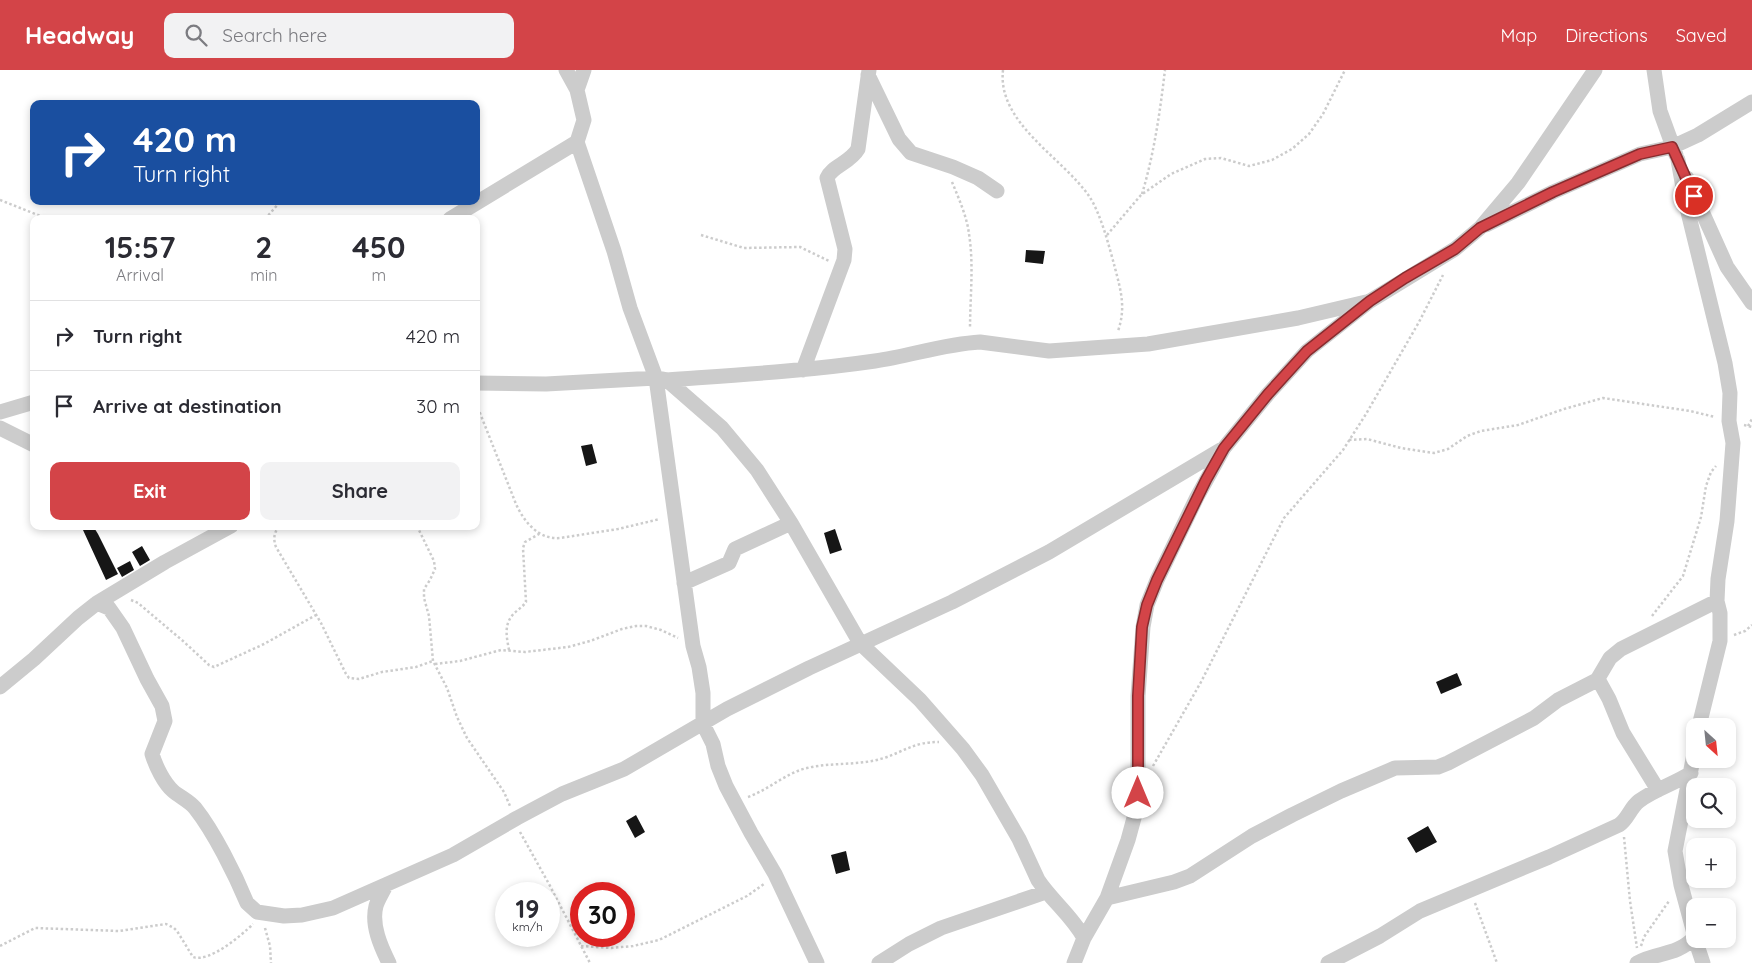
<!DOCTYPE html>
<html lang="en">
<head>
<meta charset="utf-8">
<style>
	:root { --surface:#fff; --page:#f2f2f3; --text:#2b2b33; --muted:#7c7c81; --line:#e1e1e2; --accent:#d34448 }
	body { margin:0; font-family:Quicksand,sans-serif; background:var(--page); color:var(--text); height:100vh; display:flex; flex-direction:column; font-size:19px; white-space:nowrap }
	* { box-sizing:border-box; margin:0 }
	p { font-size:16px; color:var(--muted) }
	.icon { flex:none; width:28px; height:28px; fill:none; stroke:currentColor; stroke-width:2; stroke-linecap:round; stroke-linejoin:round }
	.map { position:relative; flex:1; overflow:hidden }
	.side { position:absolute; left:30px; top:145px; width:450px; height:315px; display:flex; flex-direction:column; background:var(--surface); border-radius:10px; box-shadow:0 2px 8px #0003 }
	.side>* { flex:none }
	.banner { position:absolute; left:30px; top:30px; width:450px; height:105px; border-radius:10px; box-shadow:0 2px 8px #0003; background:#1a4fa0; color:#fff; overflow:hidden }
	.needle { width:32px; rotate:153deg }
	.tools { position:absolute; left:1686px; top:648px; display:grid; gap:10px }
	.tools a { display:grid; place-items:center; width:50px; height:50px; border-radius:10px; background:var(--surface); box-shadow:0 2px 8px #0003; font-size:25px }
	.speed { position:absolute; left:495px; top:812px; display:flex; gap:10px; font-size:25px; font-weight:700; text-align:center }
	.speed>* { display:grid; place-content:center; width:65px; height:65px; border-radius:50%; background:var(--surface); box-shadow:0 2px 8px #0003; line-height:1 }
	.speed small { font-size:12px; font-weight:400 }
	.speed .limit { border:8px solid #d22; background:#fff; color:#111 }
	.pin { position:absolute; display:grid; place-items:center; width:42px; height:42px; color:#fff; margin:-21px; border:2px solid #fff; border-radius:50%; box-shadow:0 1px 5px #0007 }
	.me { position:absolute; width:55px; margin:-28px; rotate:0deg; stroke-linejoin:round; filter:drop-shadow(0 0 4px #0008) }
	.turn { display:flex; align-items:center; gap:18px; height:105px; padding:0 20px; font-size:22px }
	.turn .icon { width:65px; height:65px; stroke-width:2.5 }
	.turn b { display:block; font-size:35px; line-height:42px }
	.eta { display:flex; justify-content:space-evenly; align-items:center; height:85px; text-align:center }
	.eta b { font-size:30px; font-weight:700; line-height:35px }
	.cta { display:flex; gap:10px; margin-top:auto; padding:10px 20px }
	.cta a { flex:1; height:58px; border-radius:10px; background:var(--accent); color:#fff; font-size:20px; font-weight:700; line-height:58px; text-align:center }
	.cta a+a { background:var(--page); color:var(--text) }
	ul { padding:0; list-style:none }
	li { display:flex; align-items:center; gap:15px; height:70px; padding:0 20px; border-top:1px solid var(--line) }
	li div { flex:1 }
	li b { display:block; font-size:19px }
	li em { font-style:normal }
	header { display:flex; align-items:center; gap:30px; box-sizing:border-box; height:70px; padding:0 25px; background:var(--accent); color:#fff }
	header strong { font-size:24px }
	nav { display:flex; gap:28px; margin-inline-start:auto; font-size:18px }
	.search { width:350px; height:45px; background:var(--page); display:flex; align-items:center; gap:12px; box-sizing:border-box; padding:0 18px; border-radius:10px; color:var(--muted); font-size:19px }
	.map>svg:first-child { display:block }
	.building { fill:#161616 }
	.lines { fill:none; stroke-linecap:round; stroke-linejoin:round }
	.path { stroke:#ccc; stroke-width:2.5; stroke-dasharray:2.5 2.5; stroke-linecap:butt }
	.minor { stroke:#ccc; stroke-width:15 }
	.route-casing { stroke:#892c2f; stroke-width:12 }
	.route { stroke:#d34448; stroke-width:9 }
</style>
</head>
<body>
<header>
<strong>Headway</strong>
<div class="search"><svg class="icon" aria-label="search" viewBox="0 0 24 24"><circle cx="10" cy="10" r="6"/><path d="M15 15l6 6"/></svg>Search here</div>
<nav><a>Map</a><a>Directions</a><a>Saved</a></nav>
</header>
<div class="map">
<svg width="1752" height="893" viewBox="0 0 1752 893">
	<rect width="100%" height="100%" fill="#fff"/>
	<path class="building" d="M1026,180L1045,181L1043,194L1025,192Z
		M592,374L597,393L586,396L581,376Z
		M90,456H93L98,464L118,504L106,510L83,460Z
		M835,459L842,480L830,484L824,463Z
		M142,476L150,490L140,496L132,482Z
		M130,491L134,500L122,507L117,498Z
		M1457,603L1462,615L1441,624L1436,612Z
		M636,745L645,762L635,768L626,751Z
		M1428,756L1437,772L1416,783L1407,768Z
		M846,781L850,800L836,804L831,785Z"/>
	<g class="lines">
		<path class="path" d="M1003,0C997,53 1062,87 1089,126C1101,144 1109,176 1115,198C1121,221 1126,238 1118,261
			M952,112C959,129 967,147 969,164C974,195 970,228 970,259
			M1142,124C1154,84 1160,42 1165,0
			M0,130L48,149
			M265,149L281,131
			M701,165L744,178L800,177L829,191
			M1107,165L1141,125L1171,104L1205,89L1221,88L1249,96L1272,90L1292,79L1309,64L1323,44L1345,0
			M476,333L516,434C524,452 539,470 560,468L618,459L660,449
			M1744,355L1752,357
			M1748,356L1752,349
			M1349,370L1367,369L1401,378L1434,383L1448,379L1467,366L1481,361L1518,355L1564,339L1603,328L1690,341L1715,347
			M279,456C274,463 273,469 276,477L321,553L346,604L349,608L359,609L382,602L416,597L433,591
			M417,456L434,491L435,499L430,510L424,519V528L429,546L433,591L447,618L457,647L467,668L504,722L510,736
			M131,530L138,533L183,571L209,595L214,597L264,574L316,545
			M1652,546L1683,506L1701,447L1706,416L1711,402L1716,396
			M1734,565L1745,561L1752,555
			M509,580C507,569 504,557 511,547C515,541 522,538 526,532L523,478L525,472L539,464
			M435,594L460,591L501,580L525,582L568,577L590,571L622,559L636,556H646L661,560L678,568
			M1153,696L1201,612L1284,448L1343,380L1366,344L1419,252L1443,205
			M748,727C768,720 786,703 807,698C832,692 859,696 884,688C905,681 914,672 939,672
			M520,762L549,814L590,893
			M1624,767L1630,831L1637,878
			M1475,833L1497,893
			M265,858L270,876L271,893
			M0,876L35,858L119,861L166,854L174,858L177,861L193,887C209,893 242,865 253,854
			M581,876L611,878L633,876L659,870L747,826L764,814
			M1641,876L1644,867L1669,831"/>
		<path class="minor" d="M566,0L577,20
			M584,0L577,20L584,50L577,72L614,181L630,238L656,308L693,576L699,597L703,623V654L713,674L718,696L726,716L751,763L775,804L817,893
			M1654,0L1660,41L1676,85
			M868,5L899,69L911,83L953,97L978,108L997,121
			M1678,90L1686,134L1725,293L1730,323L1729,351L1733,373L1727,451L1718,509L1717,531L1720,543V571L1699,656
			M1687,108L1727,197L1752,233
			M450,149L577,72
			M1486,155L1553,122L1640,84L1672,77L1698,65L1752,32
			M803,300L844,190L845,179L827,108C832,96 850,93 858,79L869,0
			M667,310L722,358L757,400L791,453L860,573L920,630L963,679L982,705L1019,769L1038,810C1052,831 1072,846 1084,868
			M476,313L546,314L656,308L667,310C736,305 806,301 875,291C910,286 944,274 980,272L1049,281L1148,274L1298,248L1366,232
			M0,342L34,332
			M0,358L34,375
			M684,513L729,493L735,479L791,453
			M97,533L109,538L123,558L147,609L162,636L165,651L152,684C156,697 164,713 173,721C180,727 189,731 195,738C214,762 235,804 247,833L257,842L284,846L302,845L333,838L453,785L517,748L562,724L624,699L727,639L809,598L952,532L1049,482L1224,378
			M1598,609L1609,629L1623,663L1658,720
			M0,617L34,589L78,548L97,533L165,492L231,456
			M1695,679L1675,781L1681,815L1695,867
			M386,815C383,822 378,829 376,836C371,855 381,877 389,893
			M1107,828L1174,812L1190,806L1252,766L1292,745L1341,721L1395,698L1438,697L1448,693L1534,648L1558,630L1597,610L1610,588L1621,579L1717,531
			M1695,869L1703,893
			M879,893L909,874L941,858L1046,822
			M1074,893L1084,868L1107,828L1128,770L1134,748L1138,723V626L1143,557L1147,535L1157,510L1197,427L1224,378L1268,324L1307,281L1370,231L1455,179L1480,158L1518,113L1595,0
			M1328,893L1380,866L1420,841L1549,787L1619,755C1628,749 1630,738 1639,731C1655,719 1674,714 1691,703
			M1637,893C1659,881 1675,887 1695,867"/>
	</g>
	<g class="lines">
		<defs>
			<path id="route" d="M1138,723V626L1142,557L1147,535L1157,510L1206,410L1224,378L1268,324L1307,281L1370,231L1405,208L1455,179L1480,158L1553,122L1640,84L1672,77L1694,126"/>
		</defs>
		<use href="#route" class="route-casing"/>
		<use href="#route" class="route"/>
	</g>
</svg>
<div class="tools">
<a><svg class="needle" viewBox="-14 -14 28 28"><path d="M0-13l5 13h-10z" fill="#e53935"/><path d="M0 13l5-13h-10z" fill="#7c7c81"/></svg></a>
<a><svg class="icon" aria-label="search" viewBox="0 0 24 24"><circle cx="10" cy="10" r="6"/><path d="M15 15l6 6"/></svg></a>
<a>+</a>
<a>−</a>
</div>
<div class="speed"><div>19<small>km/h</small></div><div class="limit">30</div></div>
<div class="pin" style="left:1694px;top:126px;background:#d93025"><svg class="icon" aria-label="arrive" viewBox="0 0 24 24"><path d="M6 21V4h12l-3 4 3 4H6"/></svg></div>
<svg class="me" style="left:1138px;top:723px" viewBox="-20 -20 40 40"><circle r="19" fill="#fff"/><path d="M0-13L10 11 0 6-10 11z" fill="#d34448"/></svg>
<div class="banner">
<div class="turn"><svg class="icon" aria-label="right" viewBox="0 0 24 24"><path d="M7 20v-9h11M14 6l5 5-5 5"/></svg><div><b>420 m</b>Turn right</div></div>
</div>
<section class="side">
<div class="eta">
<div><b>15:57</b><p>Arrival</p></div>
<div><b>2</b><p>min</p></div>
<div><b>450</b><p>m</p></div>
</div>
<ul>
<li><svg class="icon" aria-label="right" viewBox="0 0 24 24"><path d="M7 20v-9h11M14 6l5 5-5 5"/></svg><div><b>Turn right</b></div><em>420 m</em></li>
<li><svg class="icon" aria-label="arrive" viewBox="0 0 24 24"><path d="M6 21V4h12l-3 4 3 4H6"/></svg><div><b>Arrive at destination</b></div><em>30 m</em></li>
</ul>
<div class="cta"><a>Exit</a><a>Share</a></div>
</section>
</div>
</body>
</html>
